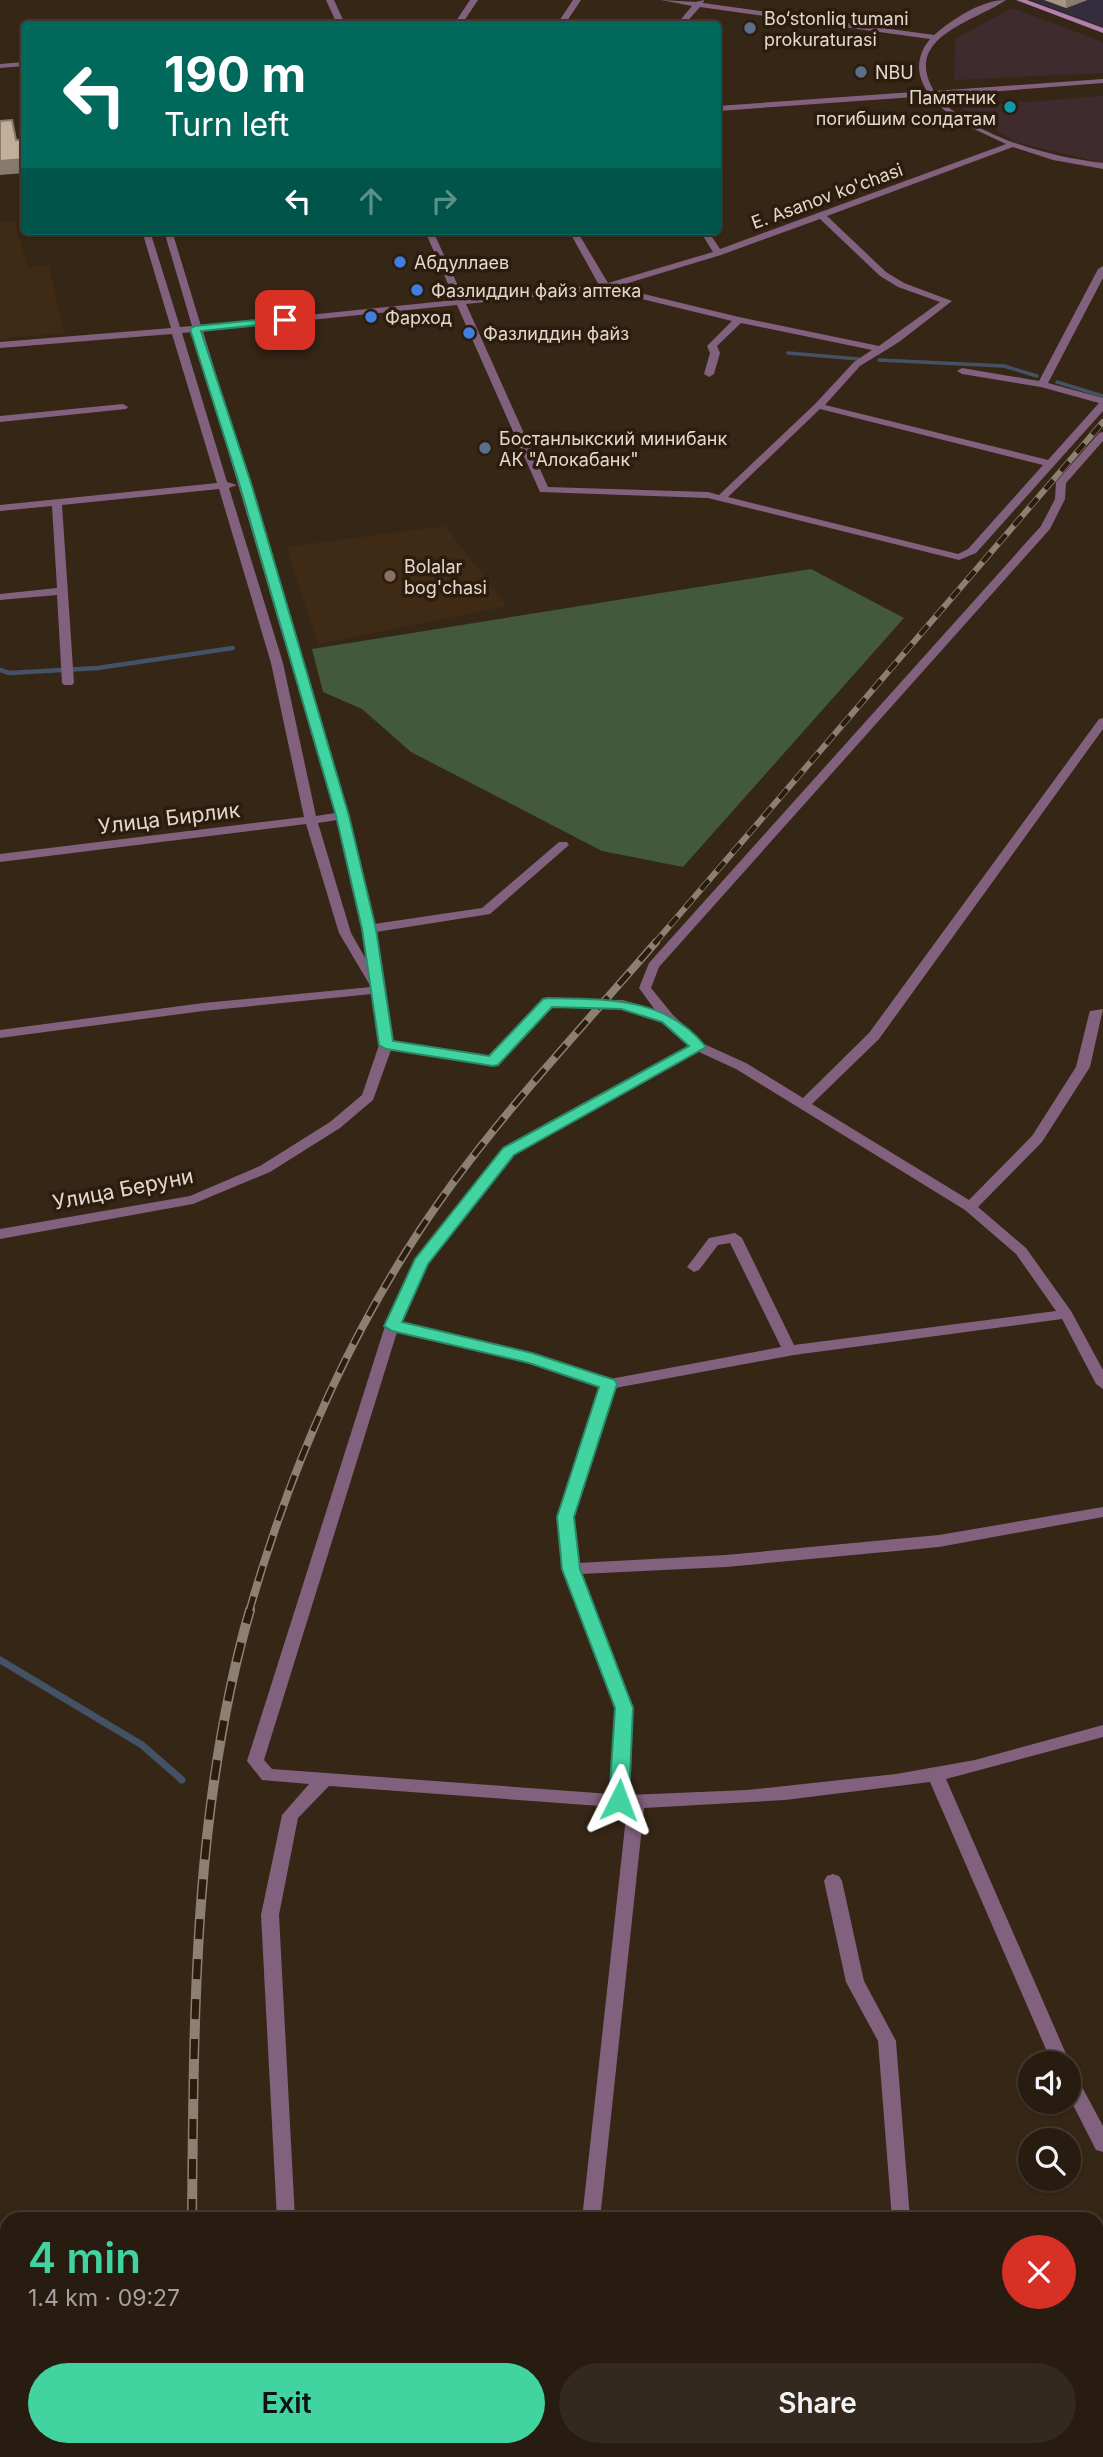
<!DOCTYPE html>
<html lang="en">
<head>
<meta charset="utf-8">
<style>
	:root { --surface:#281c10; --page:#34291e; --text:#f1f3f6; --muted:#a5a19f; --line:#443a30; --accent:#41d4a1 }
	body { margin:0; font-family:Inter,sans-serif; background:var(--page); color:var(--text); height:100vh; display:flex; flex-direction:column; font-size:26px; white-space:nowrap }
	* { box-sizing:border-box; margin:0 }
	p { font-size:23px; color:var(--muted) }
	.icon { flex:none; width:38px; height:38px; fill:none; stroke:currentColor; stroke-width:2; stroke-linecap:round; stroke-linejoin:round }
	.map { position:relative; flex:1; overflow:hidden }
	.panel { position:absolute; left:0px; top:2212px; width:1104px; height:245px; display:flex; flex-direction:column; background:var(--surface); border-radius:21px 21px 0 0; box-shadow:0 2px 5px #0004,0 0 0 2px var(--line) }
	.panel>* { flex:none }
	.banner { position:absolute; left:21px; top:21px; width:700px; height:214px; border-radius:7px; box-shadow:0 2px 5px #0004,0 0 0 2px var(--line); background:#00695c; color:#fff; overflow:hidden }
	.buttons { position:absolute; left:1018px; top:2051px; display:grid; gap:14px }
	.buttons a { display:grid; place-items:center; width:63px; height:63px; border-radius:50%; background:var(--surface); box-shadow:0 2px 5px #0004,0 0 0 2px var(--line); font-size:35px }
	.pin { position:absolute; display:grid; place-items:center; width:60px; height:60px; color:#fff; margin:-30px; border-radius:14px; box-shadow:0 4px 10px #0006 }
	.me { position:absolute; width:77px; margin:-38px; rotate:3deg; stroke-linejoin:round; filter:drop-shadow(0 0 5px #0008) }
	.turn { display:flex; align-items:center; gap:24px; height:147px; padding:0 28px; font-size:32px }
	.turn .icon { width:91px; height:91px; stroke-width:2.5 }
	.turn b { display:block; font-size:49px; line-height:60px }
	.lanes { display:flex; align-items:center; height:66px; padding:0 28px; background:#0003; justify-content:center; gap:35px; direction:ltr }
	.lanes .off { opacity:.35 }
	.round { display:grid; place-items:center; flex:none; width:74px; height:74px; border-radius:37px; background:var(--page) }
	.overview { display:flex; align-items:center; justify-content:space-between; height:119px; padding:0 28px }
	h1 { font-size:42px; font-weight:600; line-height:52px; color:var(--accent) }
	.button { display:flex; gap:14px; margin-top:auto; padding:14px 28px }
	.button a { flex:1; height:80px; border-radius:42px; background:var(--accent); color:#111; font-size:28px; font-weight:600; line-height:80px; text-align:center }
	.button a+a { background:var(--page); color:var(--text) }
	.map>svg:first-child { display:block }
	.commercial { fill:#3f2b2e }
	.industrial { fill:#342d3e }
	.built { fill:#3f2a15 }
	.green { fill:#43593b }
	.lines { fill:none; stroke-linecap:round; stroke-linejoin:round }
	.stream-far2 { stroke:#445265; stroke-width:3.5 }
	.stream-far1 { stroke:#445265; stroke-width:4.5 }
	.stream { stroke:#445265; stroke-width:7 }
	.street { fill:#81617e; fill-rule:evenodd }
	.secondary { fill:#b27fae; fill-rule:evenodd }
	.rail-far2-casing { stroke:#8d7f72; stroke-width:6 }
	.rail-far1-casing { stroke:#8d7f72; stroke-width:8 }
	.rail-casing { stroke:#8d7f72; stroke-width:10 }
	.rail-far2 { stroke:#2c1c0d; stroke-width:4.5; stroke-dasharray:12; stroke-linecap:butt }
	.rail-far1 { stroke:#2c1c0d; stroke-width:5; stroke-dasharray:16; stroke-linecap:butt }
	.rail { stroke:#2c1c0d; stroke-width:7; stroke-dasharray:20; stroke-linecap:butt }
	.wall { fill:#a89685 }
	.shaded-wall { fill:#887a6c }
	.building { fill:#c3ae9b; stroke:#887a6c; stroke-width:2 }
	.route { fill:#41d4a1; stroke:#2a8a69; stroke-width:2 }
	.service-dot { fill:#5c6f8a; stroke:#2c1c0d; stroke-width:2.5 }
	.culture-dot { fill:#0f9aa8; stroke:#2c1c0d; stroke-width:2.5 }
	.shop-dot { fill:#3f7fe0; stroke:#2c1c0d; stroke-width:2.5 }
	.education-dot { fill:#8d6e63; stroke:#2c1c0d; stroke-width:2.5 }
	.labels { text-anchor:middle; dominant-baseline:central; stroke-width:7; stroke-linejoin:round; paint-order:stroke }
	.far-poi-label { font-size:18px; fill:#e3d8ce; stroke:#2c1c0d; text-anchor:start }
	.far-street-label { font-size:18px; fill:#e3d8ce; stroke:#2c1c0d }
	.street-label { font-size:21px; fill:#e3d8ce; stroke:#2c1c0d }
</style>
</head>
<body>
<div class="map">
<svg width="1103" height="2457" viewBox="0 0 1103 2457">
	<rect width="100%" height="100%" fill="#362616"/>
	<path class="commercial" d="M1012,8L1103,42V73L954,80L955,39Z
		M1103,96V163L1015,142L960,107Z"/>
	<path class="industrial" d="M1031,0H1103V27Z"/>
	<path class="built" d="M15,221L27,267L49,266L64,333L0,339V222Z
		M445,526L507,606L318,644L286,547Z"/>
	<path class="green" d="M811,569L904,618L683,867L602,851L411,752L362,709L323,692L312,649Z"/>
	<g class="lines">
		<path class="stream-far2" d="M788,353L859,359
			M879,360L1004,366L1037,376
			M1057,382L1103,396"/>
		<path class="stream-far1" d="M0,670L9,673L98,668L233,648"/>
		<path class="stream" d="M0,1660L142,1745L182,1780"/>
		<path class="street" d="M326,0H334L345,24H337Z
			M470,0H478L462,24H454Z
			M573,0H581L565,24H557Z
			M661,0L696,2L704,0L703,3L934,35C953,19 981,0 1006,0C974,22 902,37 934,91L1103,79V83L937,96C974,137 1050,157 1103,163V169L1053,160L1013,147L827,216L886,272L904,283L952,301L899,342L860,366L825,405L1048,460L1099,403L1041,387L962,374L957,371L962,368L1039,381L1098,269L1103,266V278L1048,383L1103,398V411L976,553L959,560L708,498L540,492L457,305L203,331L348,816L374,924L482,908L559,842H567L569,845L490,914L376,932L392,1042L490,1058L543,999L623,1000L655,1010L639,988L649,963L1041,526L1055,499L1056,482L1099,433L1103,432V441L1066,483L1065,499L1050,529L659,967L651,988L673,1015L704,1044L746,1063L803,1098L869,1033L1099,719L1103,718V729L879,1039L812,1104L969,1200L1032,1136L1076,1067L1089,1014L1090,1011L1103,1009L1090,1067L1042,1142L978,1207L1026,1248L1071,1311L1103,1370V1389L1096,1384L1062,1319L794,1355L615,1388L573,1517L578,1563L726,1555L939,1535L1103,1507V1517L939,1547L726,1567L581,1574L632,1708L628,1795L747,1790L896,1774L975,1760L1103,1725V1737L946,1779L1070,2063H1052L930,1782L785,1800L644,1808L600,2219H582L627,1808L329,1786L298,1818L279,1915L295,2219H277L261,1915L282,1815L309,1784L262,1780L247,1761L385,1326L416,1259L504,1149L691,1046L663,1021L622,1008L551,1006L498,1065L493,1066L391,1050L373,1100L340,1128L270,1172L193,1204L0,1239V1229L190,1196L260,1166L330,1122L362,1095L379,1045L372,994L203,1011L0,1038V1030L203,1003L371,987L339,933L306,824L0,862V854L304,817L271,663L219,489L62,505L74,683L72,685H64L62,683L57,595L0,600V594L57,588L52,506L0,511V505L217,483L172,334L0,348V342L171,328L142,231H150L180,327L192,326L164,231H172L201,326L455,300L425,231H433L464,299L599,285L569,231H577L608,283L713,252L700,231H708L720,249L1006,144L955,120L929,96L718,111V106L927,91C916,74 916,56 930,39L700,7L685,24H677L692,6ZM820,219L880,276L898,287L940,302L879,346L739,317L615,287L721,255ZM605,290L732,321L707,346L710,353L704,374L709,377L714,374L720,353L717,346L741,323L872,350L854,362L815,404L719,495L708,492L548,487L466,304ZM193,332L335,813L316,816L283,663L229,488L237,485L227,482L182,333ZM820,409L1043,465L968,549L958,554L728,497ZM337,820L363,929L367,961L351,933L318,823ZM699,1052L736,1069L965,1210L1016,1254L1056,1311L794,1345L742,1238L735,1233L709,1238L687,1267L694,1272L699,1270L718,1245L730,1243L781,1347L610,1379L532,1353L401,1323L427,1264L514,1155ZM397,1332L529,1362L601,1387L557,1517L563,1569L616,1708L611,1794L272,1769L264,1760Z
			M24,62V66L0,68V64Z
			M123,404L128,407L126,409L0,422V416Z
			M833,1874L839,1876L842,1881L864,1981L896,2041L910,2219H892L878,2041L846,1982L824,1881L827,1876Z
			M1069,2071L1075,2074L1103,2126V2152L1096,2150L1069,2097Z
			M1103,2409V2427L1097,2429V2411Z
			M287,2450H307L308,2457H288Z
			M576,2450H596L599,2457H579Z
			M976,2450H1015L1011,2457H972Z"/>
		<path class="secondary" d="M1016,0H1027L1103,28V33Z"/>
		<defs>
			<path id="rail-far2" d="M654,944L1103,422"/>
			<path id="rail-far1" d="M249,1612C288,1476 342,1348 420,1230C488,1127 575,1036 656,942"/>
			<path id="rail" d="M192,2219C194,2014 193,1808 250,1610
				M191,2450V2457"/>
		</defs>
		<use href="#rail-far2" class="rail-far2-casing"/>
		<use href="#rail-far1" class="rail-far1-casing"/>
		<use href="#rail" class="rail-casing"/>
		<use href="#rail-far2" class="rail-far2"/>
		<use href="#rail-far1" class="rail-far1"/>
		<use href="#rail" class="rail"/>
	</g>
	<path class="wall" d="M1044,0H1087L1066,8Z"/>
	<path class="shaded-wall" d="M1066,0H1087L1066,8Z
		M24,159V173L0,175V161Z"/>
	<path class="building" d="M12,120L16,140H22L24,150V159L0,161V121Z"/>
	<path class="route" d="M285,317L290,320L289,322L201,331L251,483L349,816L376,929L393,1041L489,1056L543,999L548,998C606,999 667,997 706,1047L514,1155L428,1264L402,1322L532,1353L615,1380L617,1384L574,1517L580,1569L633,1708L629,1800L619,1808L609,1800L615,1708L562,1569L557,1517L599,1387L529,1363L392,1331L384,1326L415,1259L503,1148L689,1046L662,1022L621,1009L552,1007L498,1065L493,1066L386,1049L379,1045L362,929L336,816L239,483L190,329L195,326Z"/>
	<g class="service-dot">
		<circle cx="750" cy="28" r="7"/>
		<circle cx="861" cy="72" r="7"/>
		<circle cx="485" cy="448" r="7"/>
	</g>
	<circle class="culture-dot" cx="1010" cy="107" r="7"/>
	<g class="shop-dot">
		<circle cx="400" cy="262" r="7"/>
		<circle cx="417" cy="290" r="7"/>
		<circle cx="371" cy="317" r="7"/>
		<circle cx="469" cy="333" r="7"/>
	</g>
	<circle class="education-dot" cx="390" cy="576" r="7"/>
	<g class="labels">
		<g class="far-poi-label">
			<text x="764" y="18">Bo‘stonliq tumani<tspan x="764" dy="21">prokuraturasi</tspan></text>
			<text x="875" y="72">NBU</text>
			<text x="996" y="97" text-anchor="end">Памятник<tspan x="996" dy="21">погибшим солдатам</tspan></text>
			<text x="414" y="262">Абдуллаев</text>
			<text x="431" y="290">Фазлиддин файз аптека</text>
			<text x="385" y="317">Фарход</text>
			<text x="483" y="333">Фазлиддин файз</text>
			<text x="499" y="438">Бостанлыкский минибанк<tspan x="499" dy="21">АК "Алокабанк"</tspan></text>
			<text x="404" y="566">Bolalar<tspan x="404" dy="21">bog'chasi</tspan></text>
		</g>
		<g class="far-street-label">
			<text transform="translate(827 196) rotate(-20)">E. Asanov ko'chasi</text>
		</g>
		<g class="street-label">
			<text transform="translate(169 818) rotate(-7)">Улица Бирлик</text>
			<text transform="translate(123 1189) rotate(-11)">Улица Беруни</text>
		</g>
	</g>
</svg>
<div class="buttons">
<a><svg class="icon" aria-label="sound" viewBox="0 0 24 24"><path d="M4 9h4l5-4v14l-5-4H4zM17 9q2 3 0 6"/></svg></a>
<a><svg class="icon" aria-label="search" viewBox="0 0 24 24"><circle cx="10" cy="10" r="6"/><path d="M15 15l6 6"/></svg></a>
</div>
<div class="pin" style="left:285px;top:320px;background:#d93025"><svg class="icon" aria-label="arrive" viewBox="0 0 24 24"><path d="M6 21V4h12l-3 4 3 4H6"/></svg></div>
<svg class="me" style="left:619px;top:1800px" viewBox="-20 -20 40 40"><path d="M0-17L14 15 0 8-14 15z" fill="#41d4a1" stroke="#fff" stroke-width="4"/></svg>
<div class="banner">
<div class="turn"><svg class="icon" aria-label="left" viewBox="0 0 24 24"><path d="M17 20v-9H6M10 6l-5 5 5 5"/></svg><div><b>190 m</b>Turn left</div></div>
<div class="lanes"><svg class="icon" aria-label="left" viewBox="0 0 24 24"><path d="M17 20v-9H6M10 6l-5 5 5 5"/></svg><svg class="icon off" aria-label="ahead" viewBox="0 0 24 24"><path d="M12 20V5M6 11l6-6 6 6"/></svg><svg class="icon off" aria-label="right" viewBox="0 0 24 24"><path d="M7 20v-9h11M14 6l5 5-5 5"/></svg></div>
</div>
<section class="panel">
<div class="overview"><div><h1>4 min</h1><p>1.4 km · 09:27</p></div><a class="round" style="background:#d93025;color:#fff"><svg class="icon" aria-label="close" viewBox="0 0 24 24"><path d="M6 6l12 12M18 6L6 18"/></svg></a></div>
<div class="button"><a>Exit</a><a>Share</a></div>
</section>
</div>
</body>
</html>
